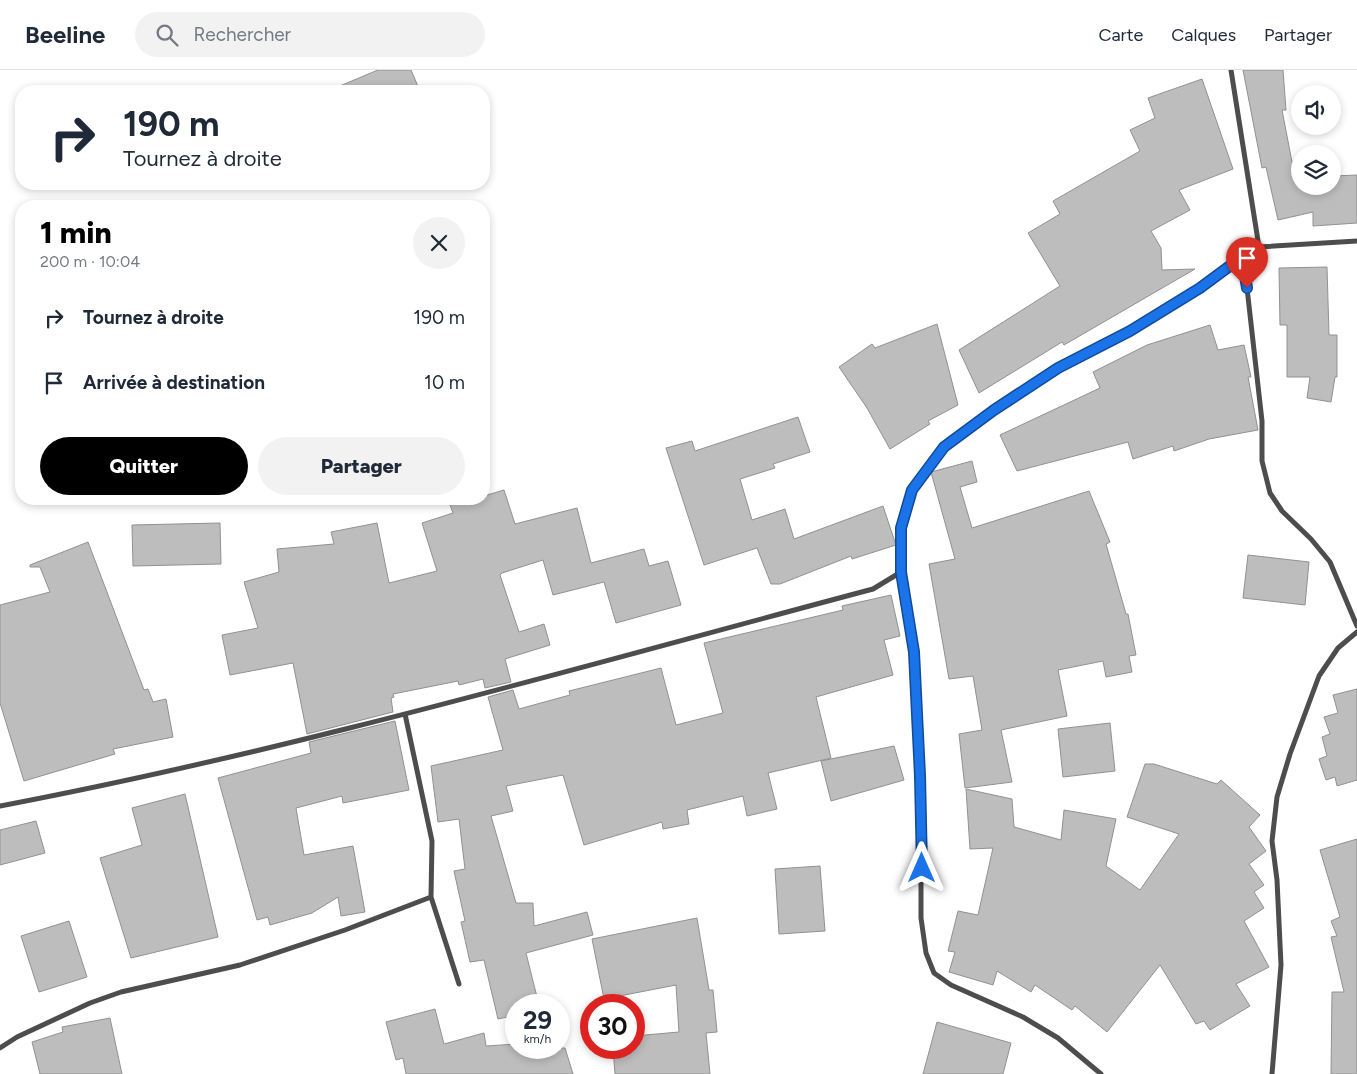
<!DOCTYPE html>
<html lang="fr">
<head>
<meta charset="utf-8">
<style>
	:root { --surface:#fff; --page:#f2f2f3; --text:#1f2937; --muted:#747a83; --line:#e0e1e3; --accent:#000 }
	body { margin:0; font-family:Figtree,sans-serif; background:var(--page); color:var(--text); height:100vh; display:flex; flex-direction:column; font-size:19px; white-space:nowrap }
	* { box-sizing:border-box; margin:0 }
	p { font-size:16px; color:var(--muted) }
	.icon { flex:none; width:28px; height:28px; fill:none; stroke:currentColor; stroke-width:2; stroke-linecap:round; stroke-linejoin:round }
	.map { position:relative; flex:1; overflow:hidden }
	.drawer { position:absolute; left:15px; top:130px; width:475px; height:305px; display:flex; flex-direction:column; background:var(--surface); border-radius:20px; box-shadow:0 2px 8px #0003 }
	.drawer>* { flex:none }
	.hud { position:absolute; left:15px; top:15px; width:475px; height:105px; border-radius:20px; box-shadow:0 2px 8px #0003; background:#fff; color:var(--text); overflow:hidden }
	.tools { position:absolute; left:1291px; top:15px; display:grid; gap:10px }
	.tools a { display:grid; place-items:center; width:50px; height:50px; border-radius:50%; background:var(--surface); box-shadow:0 2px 8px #0003; font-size:25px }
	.speed { position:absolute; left:505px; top:924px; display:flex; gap:10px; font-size:25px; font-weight:700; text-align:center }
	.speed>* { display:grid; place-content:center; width:65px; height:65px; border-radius:50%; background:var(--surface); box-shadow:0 2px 8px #0003; line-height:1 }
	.speed small { font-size:12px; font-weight:400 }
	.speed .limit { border:8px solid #d22; background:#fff; color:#111 }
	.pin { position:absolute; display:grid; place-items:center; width:42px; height:42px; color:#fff; margin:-51px -21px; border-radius:50% 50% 50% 0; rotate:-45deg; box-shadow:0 0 5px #0007 }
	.pin .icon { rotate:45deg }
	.me { position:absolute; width:55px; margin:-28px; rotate:0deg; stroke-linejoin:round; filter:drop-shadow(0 0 4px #0008) }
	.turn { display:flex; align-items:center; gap:18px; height:105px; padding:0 25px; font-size:22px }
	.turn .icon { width:65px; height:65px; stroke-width:2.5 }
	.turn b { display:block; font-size:35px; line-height:42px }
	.round { display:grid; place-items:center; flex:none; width:52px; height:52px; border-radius:26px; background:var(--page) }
	.summary { display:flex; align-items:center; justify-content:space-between; height:85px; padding:0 25px }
	h1 { font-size:30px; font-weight:800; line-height:38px; color:var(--accent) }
	.button { display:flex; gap:10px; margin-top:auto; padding:10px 25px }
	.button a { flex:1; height:58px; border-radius:30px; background:var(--accent); color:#fff; font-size:20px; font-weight:800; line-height:58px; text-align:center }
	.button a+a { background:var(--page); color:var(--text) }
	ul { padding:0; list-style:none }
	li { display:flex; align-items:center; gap:15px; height:65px; padding:0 25px }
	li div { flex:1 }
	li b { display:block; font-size:19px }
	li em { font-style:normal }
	header { display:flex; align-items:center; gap:30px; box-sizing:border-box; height:70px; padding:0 25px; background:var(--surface); border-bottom:1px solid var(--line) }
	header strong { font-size:24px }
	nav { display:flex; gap:28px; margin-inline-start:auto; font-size:18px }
	.search { width:350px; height:45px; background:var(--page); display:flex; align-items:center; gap:12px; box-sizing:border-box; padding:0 18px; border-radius:28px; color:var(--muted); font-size:19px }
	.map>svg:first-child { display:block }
	.building { fill:#bdbdbd; stroke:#919191 }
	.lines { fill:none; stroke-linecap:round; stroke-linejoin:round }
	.minor { stroke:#4d4d4d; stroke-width:5 }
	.route-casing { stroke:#114b97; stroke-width:12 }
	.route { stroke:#1a73e8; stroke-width:9 }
</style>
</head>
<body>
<header>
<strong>Beeline</strong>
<div class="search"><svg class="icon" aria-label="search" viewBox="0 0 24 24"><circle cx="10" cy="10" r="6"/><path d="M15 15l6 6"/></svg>Rechercher</div>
<nav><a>Carte</a><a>Calques</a><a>Partager</a></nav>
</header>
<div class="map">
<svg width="1357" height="1004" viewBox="0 0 1357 1004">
	<rect width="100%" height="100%" fill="#fff"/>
	<path class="building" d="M378,0H411L420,21H328Z
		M1243,0H1283L1286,40H1282L1292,92L1298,90L1300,116H1332V106L1357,105V153L1313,156V142L1278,150L1266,97L1262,98Z
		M1202,9L1233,99L1179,120L1190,140L1151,161L1161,178L1162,200L1195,199L1064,275L1062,272L979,323L959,280L1060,216L1028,163L1060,144L1053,131L1140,81L1130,60L1155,48L1148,28Z
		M1327,197L1329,265H1337V307H1335L1331,332L1307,328L1310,307H1287V255H1280L1279,198Z
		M937,254L958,335L928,351L930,354L890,379L867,338L839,297L872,274L875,278Z
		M1210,255L1218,280L1244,275L1251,307H1248L1258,360L1209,369L1174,381L1173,376L1133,389L1128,372L1017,401L1000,365L1100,318L1093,302L1147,275Z
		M798,347L810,382L773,394L775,398L740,409L752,450L785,439L794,469L883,436L896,475L852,489L851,486L780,514H771L757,478L704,495L666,378L692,371L695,381Z
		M972,391L977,412L960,417L972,458L1089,421L1110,472L1106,474L1126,544H1128L1136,585L1129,586L1132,602L1106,607L1103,591L1058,600L1067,646L1001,660L1012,712L965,718L959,664L982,660L973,606L949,609L929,494L955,489L931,402Z
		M504,420L515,454L577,438L591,493L644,479L649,496L668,491L681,535L616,553L604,512L553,525L543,490L502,503L500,505L519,562L544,554L550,575L505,589L511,612L485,618L483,609L459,615L458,611L393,624L394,627L391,628L393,642L307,664L293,593L230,605L222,565L258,558L244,512L279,502L277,479L334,474L331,462L377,453L389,513L437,501L422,453L453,443L448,429H484V426Z
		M220,453L221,494L133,496L132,455Z
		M88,472L144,620L148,619L153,632L166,629L173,667L113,679L115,684L24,711L0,633V535L50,522L40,497H30V495Z
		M1248,485L1309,492L1305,535L1243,528Z
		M891,525L900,566L884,570L893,605L816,627L831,688L768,703L777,739L747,746L743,726L687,740L689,754L663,759L662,752L584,775L563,705L506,716L513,741L491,746L516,833H533L534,856L587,842L593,865L526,883L539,935H516V945L498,949L484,890L470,892L461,852L465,851L454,801L465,799L459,749L438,752L431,696L503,680L488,627L513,620L519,639L570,625L569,621L661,598L676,655L723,643L704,573L843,540L842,536Z
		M1357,619V710L1337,716L1335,707L1326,710L1319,689L1327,686L1322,667L1330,664L1324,647L1338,643L1333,625Z
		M395,651L409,720L343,733L342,726L296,738L304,785L353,776L365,842L341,846L338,827L312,843L270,855L268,847L257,850L218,708L311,683L309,672Z
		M1110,653L1115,701L1063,707L1058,659Z
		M894,676L904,710L831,731L821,691Z
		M1145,694H1154L1217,714L1221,710L1260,745L1249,757L1266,781L1249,794L1264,815L1254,822L1264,838L1244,851L1269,897L1236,914L1250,936L1210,960L1204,951L1196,954L1160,895L1107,962L1075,936L1072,940L1035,915L1031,922L997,901L993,915L949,902L955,882L948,881L958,841L978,845L993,778L970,779L966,719L1012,729L1014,757L1061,770L1064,740L1116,749L1106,796L1140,820L1179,764L1127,747Z
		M185,724L218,867L131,888L100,788L142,775L132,738Z
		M36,751L45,783L0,795V760Z
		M1357,769V1004H1331L1332,922H1344L1331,867L1337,866L1331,851L1340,847L1320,780Z
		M820,796L825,861L779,864L775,799Z
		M697,848L709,920H713L717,962L706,963L710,1004H615L613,978H634V966L679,962L676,915L604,929L592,869Z
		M69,851L87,907L39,922L21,866Z
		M435,939L444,974L484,963L486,976L516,974V978H565L573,1004H406L403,988L396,990L386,952Z
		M110,948L122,1004H40L32,972L63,962L62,957Z
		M937,952L1011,973L1003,1004H923Z"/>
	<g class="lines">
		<path class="minor" d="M1231,0L1259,177
			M1242,187L1247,218L1262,351V391L1270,423L1282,441L1311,469L1330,492L1357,556
			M405,644L432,771L431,827L459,914
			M0,736C295,680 583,596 873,519L901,502
			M0,978L17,967L90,933L121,922L240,895L345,860L431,827
			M1101,1004L1058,968L1023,947L951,915L934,903L926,883L921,848V706L915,582L901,502V458L912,420L944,377L994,340L1058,298L1130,261L1259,177L1357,171
			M1272,1004L1281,895L1277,810L1272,771L1277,727L1290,684L1319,606L1338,578L1357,562"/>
	</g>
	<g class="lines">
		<defs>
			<path id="route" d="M922,798L920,706L914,582L901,502V458L912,420L944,377L994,340L1058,298L1130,261L1200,218L1242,187L1247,218"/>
		</defs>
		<use href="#route" class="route-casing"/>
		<use href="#route" class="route"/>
	</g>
</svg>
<div class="tools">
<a><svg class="icon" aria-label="sound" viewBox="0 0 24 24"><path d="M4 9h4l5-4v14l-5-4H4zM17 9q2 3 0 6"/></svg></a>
<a><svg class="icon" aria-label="layers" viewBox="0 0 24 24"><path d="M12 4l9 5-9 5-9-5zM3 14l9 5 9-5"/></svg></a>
</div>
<div class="speed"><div>29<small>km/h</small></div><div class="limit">30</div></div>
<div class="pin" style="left:1247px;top:218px;background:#d93025"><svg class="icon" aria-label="arrive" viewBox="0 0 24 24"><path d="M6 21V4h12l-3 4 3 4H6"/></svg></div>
<svg class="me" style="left:922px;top:798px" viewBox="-20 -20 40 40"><path d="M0-17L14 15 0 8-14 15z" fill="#1a73e8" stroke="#fff" stroke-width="4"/></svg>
<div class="hud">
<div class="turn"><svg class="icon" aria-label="right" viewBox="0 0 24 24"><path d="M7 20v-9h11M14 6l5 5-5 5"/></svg><div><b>190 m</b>Tournez à droite</div></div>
</div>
<section class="drawer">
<div class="summary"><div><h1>1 min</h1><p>200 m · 10:04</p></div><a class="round"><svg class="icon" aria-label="close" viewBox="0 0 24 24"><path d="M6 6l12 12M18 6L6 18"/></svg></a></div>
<ul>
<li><svg class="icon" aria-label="right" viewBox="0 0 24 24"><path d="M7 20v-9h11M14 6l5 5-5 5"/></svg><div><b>Tournez à droite</b></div><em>190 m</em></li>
<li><svg class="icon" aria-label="arrive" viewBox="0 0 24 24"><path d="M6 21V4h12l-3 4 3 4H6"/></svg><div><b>Arrivée à destination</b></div><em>10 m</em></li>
</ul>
<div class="button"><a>Quitter</a><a>Partager</a></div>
</section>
</div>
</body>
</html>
